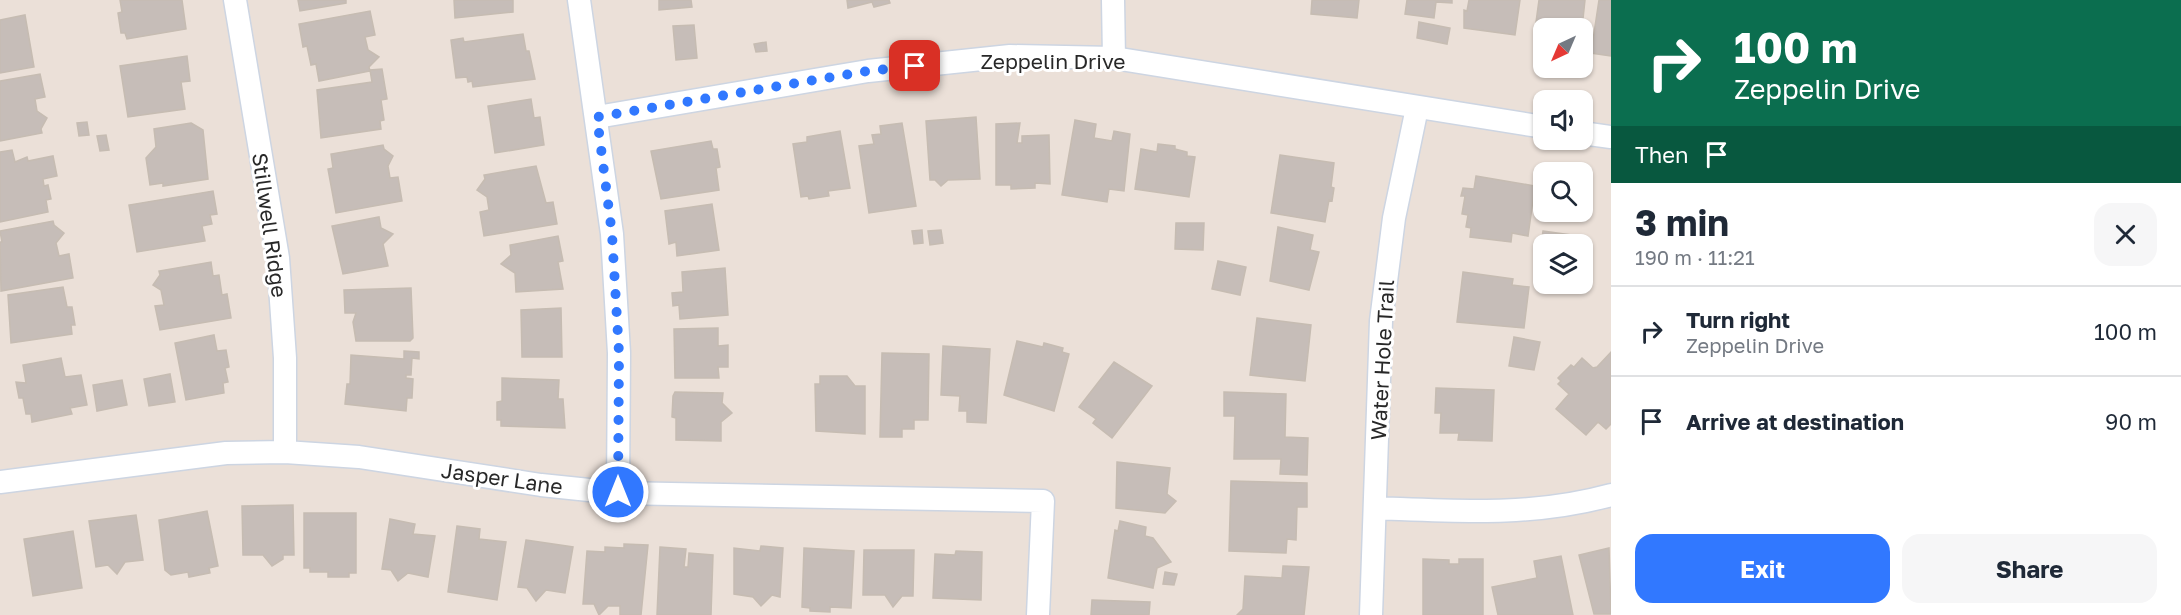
<!DOCTYPE html>
<html lang="en">
<head>
<meta charset="utf-8">
<style>
	:root { --surface:#fff; --page:#f6f6f7; --text:#1f2937; --muted:#747a83; --line:#e0e1e3; --accent:#3178ff }
	body { margin:0; font-family:"Golos Text",sans-serif; background:var(--page); color:var(--text); height:100vh; display:flex; flex-direction:column; font-size:22px; white-space:nowrap }
	* { box-sizing:border-box; margin:0 }
	p { font-size:20px; color:var(--muted) }
	.icon { flex:none; width:33px; height:33px; fill:none; stroke:currentColor; stroke-width:2; stroke-linecap:round; stroke-linejoin:round }
	.map { position:relative; flex:1; overflow:hidden }
	.panel { display:flex; flex-direction:column; background:var(--surface); width:570px }
	.panel>* { flex:none }
	.guide { background:#0b6e4f; color:#fff; overflow:hidden }
	.needle { width:39px; rotate:224deg }
	.fabs { position:absolute; left:1533px; top:18px; display:grid; gap:12px }
	.fabs a { display:grid; place-items:center; width:60px; height:60px; border-radius:12px; background:var(--surface); box-shadow:0 2px 4px #0004; font-size:30px }
	.pin { position:absolute; display:grid; place-items:center; width:51px; height:51px; color:#fff; margin:-26px; border-radius:12px; box-shadow:0 3px 9px #0006 }
	.me { position:absolute; width:66px; margin:-33px; rotate:0deg; stroke-linejoin:round; filter:drop-shadow(0 0 4px #0008) }
	.turn { display:flex; align-items:center; gap:21px; height:126px; padding:0 24px; font-size:27px }
	.turn .icon { width:78px; height:78px; stroke-width:2.5 }
	.turn b { display:block; font-size:42px; line-height:51px }
	.then { display:flex; align-items:center; height:57px; padding:0 24px; background:#0003; gap:12px; font-size:22px }
	.round { display:grid; place-items:center; flex:none; width:63px; height:63px; border-radius:18px; background:var(--page) }
	.overview { display:flex; align-items:center; justify-content:space-between; height:102px; padding:0 24px }
	h1 { font-size:36px; font-weight:700; line-height:45px }
	.button { display:flex; gap:12px; margin-top:auto; padding:12px 24px }
	.button a { flex:1; height:69px; border-radius:18px; background:var(--accent); color:#fff; font-size:24px; font-weight:700; line-height:69px; text-align:center }
	.button a+a { background:var(--page); color:var(--text) }
	ul { padding:0; list-style:none }
	li { display:flex; align-items:center; gap:18px; height:90px; padding:0 24px; border-top:2px solid var(--line) }
	li div { flex:1 }
	li b { display:block; font-size:22px }
	li em { font-style:normal }
	main { display:flex; flex:1; min-height:0 }
	.map>svg:first-child { display:block }
	.building { fill:#c6bdb8; stroke:#c6bcb2; stroke-width:1.5 }
	.lines { fill:none; stroke-linecap:round; stroke-linejoin:round }
	.minor-casing { stroke:#cdd5e2; stroke-width:25 }
	.minor { stroke:#fff; stroke-width:22 }
	.route { stroke:#3178ff; stroke-width:10; stroke-dasharray:0 18 }
	.labels { text-anchor:middle; dominant-baseline:central; stroke-width:6; stroke-linejoin:round; paint-order:stroke }
	.street-label { font-size:21px; fill:#282828; stroke:#fff }
</style>
</head>
<body>
<main>
<div class="map">
<svg width="1611" height="615" viewBox="0 0 1611 615">
	<rect width="100%" height="100%" fill="#ebe0d8"/>
	<path class="building" d="M120,0H182L186,29L127,39L125,33H121L118,13L122,12Z
		M298,0H346V3L300,11Z
		M454,0H513V12L455,18Z
		M659,0H691L692,7L659,10Z
		M847,0H889L890,3L874,7L872,2L848,8Z
		M1312,0H1359L1357,18L1311,14Z
		M1407,0H1452V3L1436,2L1434,18L1405,14Z
		M1469,0H1520L1515,35L1464,28V10L1467,11Z
		M1539,0H1585L1582,28L1536,22Z
		M1599,0H1611V56L1591,53Z
		M370,11L375,35L365,37L368,50L379,57L369,67L370,71L319,81L316,64L311,65L307,46L303,47L299,24Z
		M25,15L34,67L0,73V20Z
		M1419,22L1450,28L1447,44L1417,38Z
		M694,25L697,58L676,60L673,26Z
		M523,34L526,51H529L535,79L473,87L472,81L468,82L467,77L456,78L451,40L463,38L464,42Z
		M766,42L767,51L756,52L754,44Z
		M187,56L190,81L181,82L185,109L128,117L120,66Z
		M382,69L387,99L381,100L384,120L380,121L381,129L321,138L317,90L372,82L370,70Z
		M40,74L45,97L35,99L37,111L47,118L41,129L42,133L0,141V81Z
		M531,99L534,118L540,117L544,145L495,153L488,106Z
		M976,117L980,179L948,180L941,186L935,180H930L926,121Z
		M1075,120L1096,124L1094,138L1112,141L1114,131L1130,134L1124,191L1109,189L1107,202L1062,195Z
		M87,122L89,135L79,136L77,123Z
		M191,123L203,130L208,179L163,186V183L150,185L146,158L156,147L154,129Z
		M902,123L916,206L869,213L859,146L874,144L872,135L881,134L880,126Z
		M1020,123L1017,143H1022V136L1049,135L1050,184L1035,183V188L1011,189V185H996V124Z
		M840,131L850,188L828,191L829,196L809,199L808,196L801,197L793,144L807,142V137Z
		M106,135L109,150L100,151L97,136Z
		M711,141L713,149H717L720,167L716,168L719,190L661,199L651,151Z
		M1158,144L1175,146V149L1187,152V156L1195,157L1189,197L1135,189L1141,149L1157,152Z
		M383,145L384,149L393,156L388,166L390,178L398,177L402,201L336,213L328,169L333,168L331,154Z
		M12,150L15,162L27,157L28,161L53,156L57,176L43,179L44,186L48,185L51,199L46,200L48,212L0,222V152Z
		M1280,155L1334,163L1331,187L1334,188L1332,201L1329,200L1325,222L1271,213Z
		M536,166L546,203L553,202L557,224L484,236L480,212L489,210L487,197L477,190L485,179L484,175Z
		M1476,176L1535,186L1528,236L1512,233L1511,242L1470,237L1471,228L1466,227L1468,215L1462,214L1465,196H1461L1463,188L1474,189Z
		M213,191L217,214L210,215L212,224L202,226L205,241L137,252L129,205Z
		M712,204L719,250L677,256L676,242L669,244L665,211Z
		M379,217L381,228L393,234L383,244L388,266L343,274L332,226Z
		M53,221L54,225L64,233L56,243L59,256L69,254L73,278L1,291L0,242H2L0,231Z
		M1176,223H1204L1203,250L1175,249Z
		M1278,227L1313,235L1310,250L1319,252L1309,290L1270,281Z
		M922,230L923,243L914,244L912,231Z
		M941,230L943,243L930,245L928,231Z
		M1543,231L1571,235L1569,244H1544V269L1538,268Z
		M558,236L563,261L558,262L563,289L516,292L515,273L501,264L511,255L510,245Z
		M1218,261L1246,267L1240,295L1212,289Z
		M211,262L213,276L219,275L222,295L227,294L231,318L160,330L155,306L164,305L161,290L153,285L160,275L159,271Z
		M725,268L728,315L680,319L679,305L673,306L672,293L683,292L682,272Z
		M1463,272L1513,279L1512,285L1529,287L1524,328L1457,322Z
		M63,287L67,307H72L75,325H71L72,334L11,343L8,295Z
		M411,288L413,338L410,341H356L353,322L356,313H345L344,290Z
		M561,308L562,357H522L521,310Z
		M1257,318L1311,325L1305,381L1250,375Z
		M718,328V346L728,345V367H718L719,378H675L674,329Z
		M214,335L217,351L226,350L229,367L225,368L228,382L223,383L224,393L186,400L175,343Z
		M1514,337L1540,342L1534,370L1509,366Z
		M1017,341L1043,347L1044,343L1063,348L1062,352L1069,354L1054,411L1004,395Z
		M943,346L990,349L986,423L967,422V411H959L960,396L941,395Z
		M404,351L419,352V359L412,358L411,375H406V378L413,379L412,398H407L406,411L345,404L347,384H350L351,355L404,359Z
		M1611,352V424L1606,429L1598,422L1586,435L1556,409L1569,394L1558,384L1561,381L1558,378L1571,365L1574,367L1582,358L1593,368L1597,367Z
		M882,353L929,354L928,420H914V429H902V437H880Z
		M61,358L65,377L81,375L87,405L70,408L72,414L32,422L31,414H26L23,398H19L16,382L26,383L23,365Z
		M1114,362L1152,386L1112,438L1093,423L1096,419L1079,407Z
		M170,374L175,402L149,406L144,379Z
		M820,376H847L855,386H865V434L816,431L815,384H820Z
		M502,378L559,380L558,399H563L565,428L501,426V420H497V402L502,401Z
		M122,380L127,405L97,411L93,385Z
		M1436,388L1494,390L1492,441L1458,440L1459,433H1440L1441,413H1435Z
		M675,392L723,393L722,403L732,413L721,422V441L676,440V418L672,417L673,396Z
		M1224,392L1286,394L1285,437L1308,438L1307,475L1280,474L1281,459H1234L1235,416H1224Z
		M1117,462L1170,468L1167,494L1176,501L1165,513L1116,508Z
		M1231,481L1307,483V507H1297L1296,540L1287,539L1286,553L1229,551Z
		M293,505L294,555H283V559L272,566L263,555H243L242,506Z
		M207,511L218,566L209,568L210,573L189,577L188,572L171,575L165,570L159,520Z
		M304,513H356V573H349V577H328V572H310V568H304Z
		M136,515L143,560L125,562L117,574L108,565L96,567L89,521Z
		M390,519L415,524L413,534L435,536L428,577L408,573L398,581L391,570L382,569Z
		M1120,521L1146,527L1145,536L1153,538L1171,562L1157,568L1153,588L1108,578L1115,530L1118,531Z
		M457,526L480,529L479,539L506,542L497,600L448,592Z
		M73,531L82,588L33,596L24,539Z
		M526,540L573,547L565,593L546,590L536,601L527,588L518,587Z
		M624,544L648,545L641,615H620V606H608L599,615L594,604H583L587,551L605,552V547L624,548Z
		M761,546L783,548L780,597L772,595L761,606L753,597L734,594V548L760,551Z
		M660,547L686,549L684,567H688L689,553L713,555L711,615H657Z
		M804,548L854,551L851,608L830,607V612L810,611V608L802,607Z
		M1609,548L1611,614H1594L1579,555Z
		M864,550H914L913,596H902L893,607L885,595H863Z
		M956,551L982,552L981,600L933,598L935,554L955,555Z
		M1561,556L1573,615H1498L1492,587L1537,578L1534,561Z
		M1423,559L1449,560V564H1459V559H1483V615H1423Z
		M1283,566L1309,567L1304,615H1237L1243,609L1245,576L1282,578Z
		M1165,572L1177,574L1174,585L1163,584Z
		M1092,600L1150,602L1149,615H1091Z"/>
	<g class="lines">
		<defs>
			<path id="minor" d="M235,0L278,258L285,358V452
				M579,0L612,234L619,353L618,493
				M1113,0L1114,58
				M597,117L868,71L1010,56L1114,58L1544,127
				M1582,133L1611,137
				M0,482L226,453L285,452L359,457L541,485L618,493L1043,501L1038,615
				M1375,508C1456,511 1531,517 1611,495
				M1371,615L1381,321L1394,218L1417,108"/>
		</defs>
		<use href="#minor" class="minor-casing"/>
		<use href="#minor" class="minor"/>
	</g>
	<g class="lines">
		<path class="route" d="M618,492L619,353L612,234L597,117L868,71L915,66"/>
	</g>
	<g class="labels">
		<g class="street-label">
			<text x="1053" y="61">Zeppelin Drive</text>
			<text transform="translate(270 225) rotate(82)">Stillwell Ridge</text>
			<text transform="translate(1382 360) rotate(-87)">Water Hole Trail</text>
			<text transform="translate(502 478) rotate(8)">Jasper Lane</text>
		</g>
	</g>
</svg>
<div class="fabs">
<a><svg class="needle" viewBox="-14 -14 28 28"><path d="M0-13l5 13h-10z" fill="#e53935"/><path d="M0 13l5-13h-10z" fill="#747a83"/></svg></a>
<a><svg class="icon" aria-label="sound" viewBox="0 0 24 24"><path d="M4 9h4l5-4v14l-5-4H4zM17 9q2 3 0 6"/></svg></a>
<a><svg class="icon" aria-label="search" viewBox="0 0 24 24"><circle cx="10" cy="10" r="6"/><path d="M15 15l6 6"/></svg></a>
<a><svg class="icon" aria-label="layers" viewBox="0 0 24 24"><path d="M12 4l9 5-9 5-9-5zM3 14l9 5 9-5"/></svg></a>
</div>
<div class="pin" style="left:915px;top:66px;background:#d93025"><svg class="icon" aria-label="arrive" viewBox="0 0 24 24"><path d="M6 21V4h12l-3 4 3 4H6"/></svg></div>
<svg class="me" style="left:618px;top:492px" viewBox="-20 -20 40 40"><circle r="17" fill="#3178ff" stroke="#fff" stroke-width="3"/><path d="M0-11L8 9 0 5-8 9z" fill="#fff"/></svg>
</div>
<section class="panel">
<div class="guide">
<div class="turn"><svg class="icon" aria-label="right" viewBox="0 0 24 24"><path d="M7 20v-9h11M14 6l5 5-5 5"/></svg><div><b>100 m</b>Zeppelin Drive</div></div>
<div class="then">Then<svg class="icon" aria-label="arrive" viewBox="0 0 24 24"><path d="M6 21V4h12l-3 4 3 4H6"/></svg></div>
</div>
<div class="overview"><div><h1>3 min</h1><p>190 m · 11:21</p></div><a class="round"><svg class="icon" aria-label="close" viewBox="0 0 24 24"><path d="M6 6l12 12M18 6L6 18"/></svg></a></div>
<ul>
<li><svg class="icon" aria-label="right" viewBox="0 0 24 24"><path d="M7 20v-9h11M14 6l5 5-5 5"/></svg><div><b>Turn right</b><p>Zeppelin Drive</p></div><em>100 m</em></li>
<li><svg class="icon" aria-label="arrive" viewBox="0 0 24 24"><path d="M6 21V4h12l-3 4 3 4H6"/></svg><div><b>Arrive at destination</b></div><em>90 m</em></li>
</ul>
<div class="button"><a>Exit</a><a>Share</a></div>
</section>
</main>
</body>
</html>
